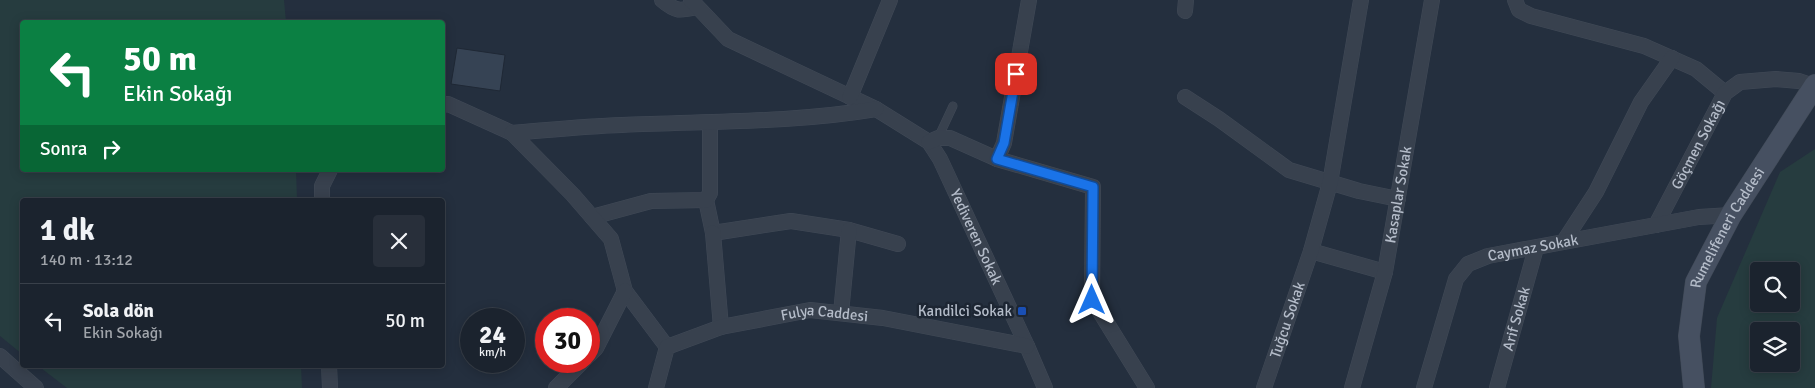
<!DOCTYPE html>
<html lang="tr">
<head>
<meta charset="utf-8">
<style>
	:root { --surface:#1b232e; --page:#282f3a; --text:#f1f3f6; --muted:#a0a4aa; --line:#39404a }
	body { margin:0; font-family:Signika,sans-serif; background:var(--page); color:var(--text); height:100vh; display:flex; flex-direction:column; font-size:19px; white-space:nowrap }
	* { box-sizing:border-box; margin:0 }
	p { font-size:16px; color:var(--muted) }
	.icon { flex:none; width:28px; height:28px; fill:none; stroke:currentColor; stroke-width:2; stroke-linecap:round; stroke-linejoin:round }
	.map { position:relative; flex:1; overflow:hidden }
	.sheet { position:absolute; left:20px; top:198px; width:425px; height:170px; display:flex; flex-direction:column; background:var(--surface); border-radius:5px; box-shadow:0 2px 12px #0003,0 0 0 1px var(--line) }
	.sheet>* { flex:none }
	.hud { position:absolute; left:20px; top:20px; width:425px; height:152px; border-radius:5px; box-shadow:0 2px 12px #0003,0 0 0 1px var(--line); background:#0b8043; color:#fff; overflow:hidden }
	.controls { position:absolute; left:1750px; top:262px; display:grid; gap:10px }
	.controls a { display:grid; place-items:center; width:50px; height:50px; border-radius:5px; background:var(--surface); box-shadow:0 2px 12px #0003,0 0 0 1px var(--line); font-size:25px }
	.speed { position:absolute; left:460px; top:308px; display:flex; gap:10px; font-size:25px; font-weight:700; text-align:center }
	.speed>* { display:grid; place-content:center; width:65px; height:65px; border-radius:50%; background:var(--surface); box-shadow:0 2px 12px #0003,0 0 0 1px var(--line); line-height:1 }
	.speed small { font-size:12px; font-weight:400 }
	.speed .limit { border:8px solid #d22; background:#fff; color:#111 }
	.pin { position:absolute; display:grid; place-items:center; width:42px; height:42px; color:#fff; margin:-21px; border-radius:10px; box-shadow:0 2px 8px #0006 }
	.me { position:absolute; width:55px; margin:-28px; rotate:0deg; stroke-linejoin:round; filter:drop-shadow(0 0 4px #0008) }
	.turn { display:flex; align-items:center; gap:18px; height:105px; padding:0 20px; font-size:22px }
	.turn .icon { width:65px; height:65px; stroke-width:2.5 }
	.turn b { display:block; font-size:35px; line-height:42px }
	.then { display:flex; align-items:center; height:48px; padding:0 20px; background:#0003; gap:10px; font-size:19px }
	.round { display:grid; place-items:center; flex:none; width:52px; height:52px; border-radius:5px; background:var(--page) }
	.overview { display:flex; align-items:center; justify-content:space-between; height:85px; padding:0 20px }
	h1 { font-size:30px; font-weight:700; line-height:38px }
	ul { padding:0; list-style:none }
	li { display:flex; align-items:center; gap:15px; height:75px; padding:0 20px; border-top:1px solid var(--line) }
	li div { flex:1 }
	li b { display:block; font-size:19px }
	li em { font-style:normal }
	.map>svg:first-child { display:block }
	.green { fill:#263c3f; fill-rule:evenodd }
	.building { fill:#364354; stroke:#1f2835 }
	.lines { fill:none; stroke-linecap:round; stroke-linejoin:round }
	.lane-casing { stroke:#414a57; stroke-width:9 }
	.street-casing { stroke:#414a57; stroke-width:16 }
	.secondary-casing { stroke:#414a57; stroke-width:22 }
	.lane { stroke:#38414e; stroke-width:8 }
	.street { stroke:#38414e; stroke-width:15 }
	.secondary { stroke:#465061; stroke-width:21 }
	.route-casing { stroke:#114b97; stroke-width:12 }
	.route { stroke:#1a73e8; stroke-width:9 }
	.transit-dot { fill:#1a4fb4; stroke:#1d2633; stroke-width:2 }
	.labels { text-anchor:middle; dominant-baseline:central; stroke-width:5; stroke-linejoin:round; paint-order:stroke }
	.street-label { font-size:15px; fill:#b4bcc9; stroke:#1d2633 }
	.poi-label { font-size:15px; fill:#b4bcc9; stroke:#1d2633; text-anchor:end }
</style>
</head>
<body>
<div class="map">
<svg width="1815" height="388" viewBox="0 0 1815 388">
	<rect width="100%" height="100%" fill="#242f3e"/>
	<path class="green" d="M0,0H284L286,22H22V170H296L297,200H22V354L0,336Z
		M1815,149V388H1711L1717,318L1780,172ZM1759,271H1791V304H1759ZM1759,331H1791V364H1759Z
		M37,365H301L302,388H67Z"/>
	<path class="building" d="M457,48L505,55L500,91L451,84Z"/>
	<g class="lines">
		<defs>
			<path id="lane" d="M938,138L953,106"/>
			<g id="street">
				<path d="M662,0C676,12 680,11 697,7"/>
				<path id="s1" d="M691,0L728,39L876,109L929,142L940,159L1027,346L1045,388"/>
				<path d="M1515,0L1519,10L1531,16L1644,46L1696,69L1725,93"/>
				<path d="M1185,11L1186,0"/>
				<path d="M850,97L890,0"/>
				<path d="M1185,97L1219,119L1289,170L1359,191L1398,199"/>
				<path d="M442,105L448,104L512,133"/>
				<path d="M929,142L938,138H950L997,159L1093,187L1092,299L1147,388"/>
				<path d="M997,159L1004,143L1029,0"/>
				<path d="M322,200V186L330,170"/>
				<path d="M706,200L713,233L791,221L849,230L898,244"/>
				<path d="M592,217L651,201L706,200L710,193V123"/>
				<path id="s2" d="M1656,225L1725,93L1740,82L1776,79L1799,81L1814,86"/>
				<path d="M713,233L721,327"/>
				<path d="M1564,241L1596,192L1641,102L1672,58"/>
				<path d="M1311,251L1385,272"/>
				<path d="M841,313L849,230"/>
				<path d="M667,347L625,291L611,239L573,195L512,133C549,130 586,126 622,125C707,121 792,123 876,109"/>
				<path d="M589,355L596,348L625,291"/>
				<path d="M0,356L36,388"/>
				<path d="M329,365L330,388"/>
				<path d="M556,388L583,361"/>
				<path id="s3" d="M656,388L667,347L721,327L810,310L883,318L1027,346"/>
				<path id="s4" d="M1264,388L1311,251L1330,183L1361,0"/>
				<path id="s5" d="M1352,388L1385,272L1432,0"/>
				<path id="s6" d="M1424,388L1456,279L1468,264L1488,256L1699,217L1731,215"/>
				<path id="s7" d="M1497,388L1536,248"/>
			</g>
			<g id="secondary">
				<path id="s8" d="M1694,388L1689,336L1696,282L1731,215L1815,85"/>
			</g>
		</defs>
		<use href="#lane" class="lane-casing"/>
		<use href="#street" class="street-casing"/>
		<use href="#secondary" class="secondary-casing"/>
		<use href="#lane" class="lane"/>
		<use href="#street" class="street"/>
		<use href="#secondary" class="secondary"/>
	</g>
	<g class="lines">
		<defs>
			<path id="route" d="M1016,74L1004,143L997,159L1093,187L1092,300"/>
		</defs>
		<use href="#route" class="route-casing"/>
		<use href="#route" class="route"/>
	</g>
	<rect class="transit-dot" x="1017" y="306" width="10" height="10" rx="2.5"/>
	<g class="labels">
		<g class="street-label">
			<text stroke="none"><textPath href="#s2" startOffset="91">Göçmen Sokağı</textPath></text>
			<text stroke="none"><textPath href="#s5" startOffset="199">Kasaplar Sokak</textPath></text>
			<text stroke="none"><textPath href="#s8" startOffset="169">Rumelifeneri Caddesi</textPath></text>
			<text stroke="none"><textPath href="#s1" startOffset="386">Yediveren Sokak</textPath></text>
			<text stroke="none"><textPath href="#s6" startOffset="200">Caymaz Sokak</textPath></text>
			<text stroke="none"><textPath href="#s3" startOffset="205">Fulya Caddesi</textPath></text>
			<text stroke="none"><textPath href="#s7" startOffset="72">Arif Sokak</textPath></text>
			<text stroke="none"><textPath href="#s4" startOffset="72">Tuğcu Sokak</textPath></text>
		</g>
		<g class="poi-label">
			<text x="1012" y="311">Kandilci Sokak</text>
		</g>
	</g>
</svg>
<div class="controls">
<a><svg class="icon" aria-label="search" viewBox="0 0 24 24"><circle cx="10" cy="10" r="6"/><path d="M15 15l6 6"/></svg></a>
<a><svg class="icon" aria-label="layers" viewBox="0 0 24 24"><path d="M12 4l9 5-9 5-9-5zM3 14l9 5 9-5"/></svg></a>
</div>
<div class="speed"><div>24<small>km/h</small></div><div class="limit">30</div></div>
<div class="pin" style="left:1016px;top:74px;background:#d93025"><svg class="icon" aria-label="arrive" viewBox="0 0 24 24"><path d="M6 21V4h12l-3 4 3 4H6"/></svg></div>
<svg class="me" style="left:1092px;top:300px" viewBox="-20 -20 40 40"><path d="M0-17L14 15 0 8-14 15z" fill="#1a73e8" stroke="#fff" stroke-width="4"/></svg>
<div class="hud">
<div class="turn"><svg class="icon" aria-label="left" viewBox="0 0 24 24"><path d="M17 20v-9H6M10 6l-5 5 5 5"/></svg><div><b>50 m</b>Ekin Sokağı</div></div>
<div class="then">Sonra<svg class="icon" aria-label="right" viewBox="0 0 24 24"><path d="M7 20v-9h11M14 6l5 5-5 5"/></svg></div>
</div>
<section class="sheet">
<div class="overview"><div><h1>1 dk</h1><p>140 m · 13:12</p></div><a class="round"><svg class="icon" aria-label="close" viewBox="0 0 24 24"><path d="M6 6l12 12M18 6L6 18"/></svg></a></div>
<ul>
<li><svg class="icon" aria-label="left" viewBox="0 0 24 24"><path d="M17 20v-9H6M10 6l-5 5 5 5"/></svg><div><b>Sola dön</b><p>Ekin Sokağı</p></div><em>50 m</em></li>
</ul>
</section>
</div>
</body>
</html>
